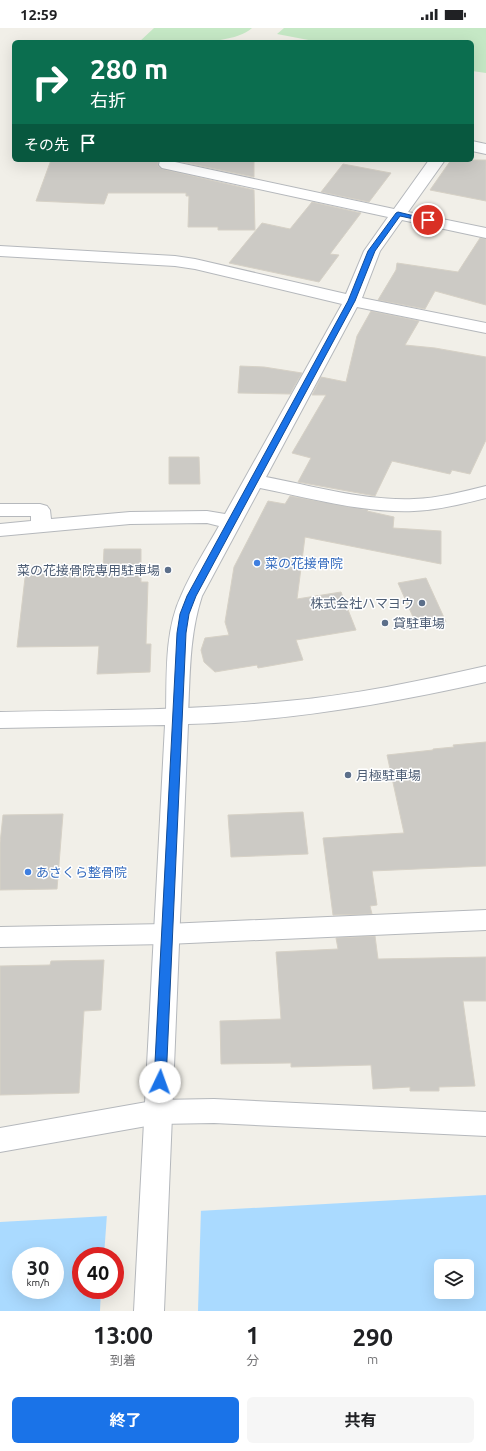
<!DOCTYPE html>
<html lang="ja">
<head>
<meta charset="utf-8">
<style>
	:root { --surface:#fff; --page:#f6f6f6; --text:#202124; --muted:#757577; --accent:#1a73e8 }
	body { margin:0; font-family:Ubuntu,"Noto Sans JP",sans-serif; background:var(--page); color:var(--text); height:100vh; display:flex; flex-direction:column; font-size:15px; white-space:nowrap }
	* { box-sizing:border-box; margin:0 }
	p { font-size:13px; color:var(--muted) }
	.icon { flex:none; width:22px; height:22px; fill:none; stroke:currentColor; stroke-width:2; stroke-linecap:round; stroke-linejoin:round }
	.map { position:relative; height:1283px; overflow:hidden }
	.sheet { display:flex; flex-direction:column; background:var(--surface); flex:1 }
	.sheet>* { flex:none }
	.banner { position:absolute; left:12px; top:12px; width:462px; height:122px; border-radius:6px; box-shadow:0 4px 16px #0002; background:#0b6e4f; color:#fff; overflow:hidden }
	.fabs { position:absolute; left:434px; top:1231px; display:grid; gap:8px }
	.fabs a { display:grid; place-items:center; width:40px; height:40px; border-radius:6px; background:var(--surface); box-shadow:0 4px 16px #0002; font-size:20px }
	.speed { position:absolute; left:12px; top:1219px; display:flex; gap:8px; font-size:20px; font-weight:700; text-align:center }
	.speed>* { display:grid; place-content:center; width:52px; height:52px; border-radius:50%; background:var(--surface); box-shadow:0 4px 16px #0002; line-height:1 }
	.speed small { font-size:10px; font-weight:400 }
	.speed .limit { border:6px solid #d22; background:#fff; color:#111 }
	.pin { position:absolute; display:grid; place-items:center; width:34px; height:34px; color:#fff; margin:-17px; border:2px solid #fff; border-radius:50%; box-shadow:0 1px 4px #0007 }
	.me { position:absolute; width:44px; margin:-22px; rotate:3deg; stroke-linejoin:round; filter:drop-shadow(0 0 3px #0008) }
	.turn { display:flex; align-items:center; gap:14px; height:84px; padding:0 12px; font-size:18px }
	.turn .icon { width:52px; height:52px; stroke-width:2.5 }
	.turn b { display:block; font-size:28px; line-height:34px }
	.then { display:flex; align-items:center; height:38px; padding:0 12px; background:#0003; gap:8px; font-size:15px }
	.eta { display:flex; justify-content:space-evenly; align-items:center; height:68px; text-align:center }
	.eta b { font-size:24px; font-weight:700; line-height:28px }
	.button { display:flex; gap:8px; margin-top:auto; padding:8px 12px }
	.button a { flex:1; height:46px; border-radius:6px; background:var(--accent); color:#fff; font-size:16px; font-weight:700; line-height:46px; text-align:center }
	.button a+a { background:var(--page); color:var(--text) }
	.status { display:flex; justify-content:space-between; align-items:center; height:28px; padding:0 20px; background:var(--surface); direction:ltr }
	.status svg { height:11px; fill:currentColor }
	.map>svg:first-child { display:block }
	.green { fill:#c5e8c5 }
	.water { fill:#aadaff; fill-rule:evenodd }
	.pier { fill:#f1efe8 }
	.building { fill:#cccac5; stroke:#d6d1c6 }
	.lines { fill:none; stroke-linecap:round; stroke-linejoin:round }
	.minor-casing { stroke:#b5b8bc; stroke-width:2 }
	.tertiary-casing { stroke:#b5b8bc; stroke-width:2 }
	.minor { fill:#fff; fill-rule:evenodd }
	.tertiary { fill:#fff; fill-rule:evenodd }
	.route { fill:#1a73e8; stroke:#114b97 }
	.shop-dot { fill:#3f7fe0; stroke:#fff; stroke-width:1.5 }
	.service-dot { fill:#5c6f8a; stroke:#fff; stroke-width:1.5 }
	.labels { text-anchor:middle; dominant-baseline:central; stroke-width:3; stroke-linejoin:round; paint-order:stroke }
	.shop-label { font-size:13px; fill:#366cbe; stroke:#fff; text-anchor:start }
	.service-label { font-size:13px; fill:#4e5e75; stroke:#fff; text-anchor:end }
</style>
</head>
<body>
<div class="status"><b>12:59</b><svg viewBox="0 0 49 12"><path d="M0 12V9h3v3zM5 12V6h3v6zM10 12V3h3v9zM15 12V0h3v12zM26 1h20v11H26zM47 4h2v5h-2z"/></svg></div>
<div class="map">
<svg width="486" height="1283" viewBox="0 0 486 1283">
	<rect width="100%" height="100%" fill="#f1efe8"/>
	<path class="green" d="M154,0H252C231,19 167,14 139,14Z
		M284,0H486V45L472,43V14H319L277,6Z"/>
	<path class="water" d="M486,1167V1283H0V1194ZM21,1228H55V1262H21ZM81,1228H115V1262H81ZM441,1238H467V1264H441Z"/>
	<path class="pier" d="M201,1180L198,1283H100L101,1262H115V1228H104L107,1186Z"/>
	<path class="building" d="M51,132H158V138L162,141L254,162L255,202H218V199H188L189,168H186V165H108L104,176L36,173Z
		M177,132H254V149L177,133Z
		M451,132H486V173L430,162Z
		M343,136L391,145L369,174L321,164Z
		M312,174L361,185L330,226L339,227L319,254L229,235L262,195L290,201Z
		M480,210L486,211V277L435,263L425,281L378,272L396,242L397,235L458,244Z
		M371,283L419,293L405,317L435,320L486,329V412L470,446L452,442L450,446L392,433L375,468L298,454L311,430L292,425L326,367H312L321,349L346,354L357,308Z
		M240,338L264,339L302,345L290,366L238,365Z
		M169,429H199L200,456H169Z
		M290,468L368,482L367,483L394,489L393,500L441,503V536L305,509L297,571L341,564L356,602L296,612L303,632L258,640L257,637L215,644L204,634L201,622L205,610L229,607L225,594L234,539L268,473L285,476Z
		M104,521H141V554H148L146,616H151L150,644L97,646L99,618L17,619L26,541L103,540Z
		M426,550L446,594L417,598L398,555Z
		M486,714V838L372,843L377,877L370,878L372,886L333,887L323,810L404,805L387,727L433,722V721L454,719L453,717Z
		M303,784L308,826L231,829L228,787Z
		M63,786L57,861L0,862V815L3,787Z
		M375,908L378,931L486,929V973H463L475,1058L439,1059V1063H410V1059L373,1061L371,1037L291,1039V1035L221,1036L220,993L281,991L276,924L338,921L336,910Z
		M104,932L101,982L84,983L79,1065L0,1067V938L50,937L51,933Z"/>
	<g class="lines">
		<defs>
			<path id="minor" d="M472,113L486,116V126L472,123Z
				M160,132H176L175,134L394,181L429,132H445L408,184L486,200V210L402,192L380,223L362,270L486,295V305L357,279L266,449C314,458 364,473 414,471C438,470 462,464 486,458V470C462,476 438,482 414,483C362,485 310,470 260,460L202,568C189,608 190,648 188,689L185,695L177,697L169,695L166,689C167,650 164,604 181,568C191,544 206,521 219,498L207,495L130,496L0,508V496L31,493V488H0V476H40L47,478L50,482L51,491L130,484L207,483L225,486L342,276L195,241L175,238L0,228V218L175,228L195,231L346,266L364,223L388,189L162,140L159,137Z
				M486,882V902L167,916L0,919V899L167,896Z
				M214,1071L486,1084V1108L214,1095L158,1096L0,1124V1100L158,1072Z"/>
			<path id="tertiary" d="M486,638V654C387,676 289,693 188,696L164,1283H134L165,697L0,700V684C96,682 191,683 287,673C354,667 420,653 486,638Z"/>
		</defs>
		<use href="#minor" class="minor-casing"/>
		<use href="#tertiary" class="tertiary-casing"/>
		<use href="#minor" class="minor"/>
		<use href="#tertiary" class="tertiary"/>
	</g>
	<path class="route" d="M398,184L431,192L428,194L400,188L375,223L355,273L196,568L189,586L186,605L166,1054L164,1057L160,1059L156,1057L154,1054L177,605L180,586L187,568L348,273L368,223L396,185Z"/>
	<g class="shop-dot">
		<circle cx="257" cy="535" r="4"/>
		<circle cx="28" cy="844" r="4"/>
	</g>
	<g class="service-dot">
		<circle cx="168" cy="542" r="4"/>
		<circle cx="422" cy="575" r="4"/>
		<circle cx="385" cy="595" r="4"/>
		<circle cx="348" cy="747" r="4"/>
	</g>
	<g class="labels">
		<g class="shop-label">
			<text x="265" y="535">菜の花接骨院</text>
			<text x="36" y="844">あさくら整骨院</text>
		</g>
		<g class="service-label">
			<text x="160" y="542">菜の花接骨院専用駐車場</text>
			<text x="414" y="575">株式会社ハマヨウ</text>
			<text x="393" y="595" text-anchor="start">貸駐車場</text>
			<text x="356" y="747" text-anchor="start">月極駐車場</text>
		</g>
	</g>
</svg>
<div class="fabs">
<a><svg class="icon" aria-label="layers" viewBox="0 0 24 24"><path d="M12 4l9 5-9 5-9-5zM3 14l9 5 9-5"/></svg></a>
</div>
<div class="speed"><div>30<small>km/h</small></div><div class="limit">40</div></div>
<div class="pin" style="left:428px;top:192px;background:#d93025"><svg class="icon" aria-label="arrive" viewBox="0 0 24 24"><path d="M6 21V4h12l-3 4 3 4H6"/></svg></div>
<svg class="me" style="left:160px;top:1054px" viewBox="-20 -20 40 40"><circle r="19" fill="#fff"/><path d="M0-13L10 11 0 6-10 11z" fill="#1a73e8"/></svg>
<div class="banner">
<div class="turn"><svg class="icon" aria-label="right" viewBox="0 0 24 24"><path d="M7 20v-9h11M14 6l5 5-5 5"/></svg><div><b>280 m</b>右折</div></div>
<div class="then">その先<svg class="icon" aria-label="arrive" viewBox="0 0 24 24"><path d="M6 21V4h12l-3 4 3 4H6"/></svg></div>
</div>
</div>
<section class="sheet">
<div class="eta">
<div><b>13:00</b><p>到着</p></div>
<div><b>1</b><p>分</p></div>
<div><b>290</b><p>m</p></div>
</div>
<div class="button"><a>終了</a><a>共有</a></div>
</section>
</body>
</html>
